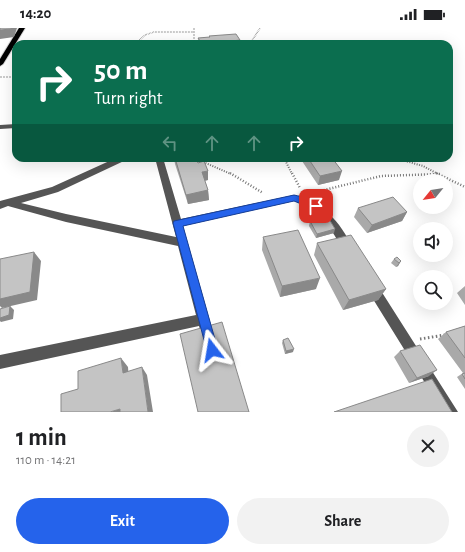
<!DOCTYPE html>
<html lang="en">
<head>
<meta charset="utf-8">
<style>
	:root { --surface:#fff; --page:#f2f2f2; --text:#202124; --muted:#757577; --accent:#2563eb }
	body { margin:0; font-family:"Alegreya Sans",sans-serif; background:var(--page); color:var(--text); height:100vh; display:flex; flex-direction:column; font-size:15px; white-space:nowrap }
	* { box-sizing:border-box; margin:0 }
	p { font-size:13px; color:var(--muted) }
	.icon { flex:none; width:22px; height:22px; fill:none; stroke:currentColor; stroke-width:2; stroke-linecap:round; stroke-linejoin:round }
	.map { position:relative; height:384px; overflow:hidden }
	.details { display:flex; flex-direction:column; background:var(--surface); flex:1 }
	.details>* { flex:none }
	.banner { position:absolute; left:12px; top:12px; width:441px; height:122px; border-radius:12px; box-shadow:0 4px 16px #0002; background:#0b6e4f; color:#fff; overflow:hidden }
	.needle { width:26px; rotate:240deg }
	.tools { position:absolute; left:413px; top:146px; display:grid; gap:8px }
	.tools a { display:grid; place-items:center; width:40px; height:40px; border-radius:50%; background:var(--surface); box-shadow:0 4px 16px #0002; font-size:20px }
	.pin { position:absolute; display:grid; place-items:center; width:34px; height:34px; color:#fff; margin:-17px; border-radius:8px; box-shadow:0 2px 6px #0006 }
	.me { position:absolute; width:44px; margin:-22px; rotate:346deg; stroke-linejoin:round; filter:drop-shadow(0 0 3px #0008) }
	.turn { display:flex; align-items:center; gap:14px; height:84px; padding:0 16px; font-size:18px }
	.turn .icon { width:52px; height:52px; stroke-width:2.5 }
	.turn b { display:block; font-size:28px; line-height:34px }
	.lanes { display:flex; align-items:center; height:38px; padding:0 16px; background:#0003; justify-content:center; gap:20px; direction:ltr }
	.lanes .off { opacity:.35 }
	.round { display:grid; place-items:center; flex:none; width:42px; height:42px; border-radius:21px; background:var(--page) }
	.headline { display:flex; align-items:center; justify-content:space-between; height:68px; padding:0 16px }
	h1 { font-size:24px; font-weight:700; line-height:30px }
	.cta { display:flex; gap:8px; margin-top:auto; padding:8px 16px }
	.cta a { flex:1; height:46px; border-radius:24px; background:var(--accent); color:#fff; font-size:16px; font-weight:700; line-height:46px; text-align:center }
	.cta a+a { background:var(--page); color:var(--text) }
	.status { display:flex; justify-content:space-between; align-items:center; height:28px; padding:0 20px; background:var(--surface); direction:ltr }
	.status svg { height:11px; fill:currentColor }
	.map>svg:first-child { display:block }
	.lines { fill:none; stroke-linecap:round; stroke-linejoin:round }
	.major-casing { stroke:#dbdbdb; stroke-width:2 }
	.path-far3 { stroke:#777; stroke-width:1.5; stroke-dasharray:0.5 1; stroke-linecap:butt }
	.path-far2 { stroke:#777; stroke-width:2; stroke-dasharray:1 1.5; stroke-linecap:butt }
	.path-far1 { stroke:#777; stroke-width:2.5; stroke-dasharray:1 2; stroke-linecap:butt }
	.path { stroke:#777; stroke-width:3; stroke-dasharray:1.5 2.5; stroke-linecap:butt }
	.minor { fill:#555; fill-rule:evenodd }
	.major { fill:#000; fill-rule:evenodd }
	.wall { fill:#a9a9a9 }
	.shaded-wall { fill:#898989 }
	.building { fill:#c4c4c4; stroke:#898989 }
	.route { fill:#2563eb; stroke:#184099 }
</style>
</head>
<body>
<div class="status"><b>14:20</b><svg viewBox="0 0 49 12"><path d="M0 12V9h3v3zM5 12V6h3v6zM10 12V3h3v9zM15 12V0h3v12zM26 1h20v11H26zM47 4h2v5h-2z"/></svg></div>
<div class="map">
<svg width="465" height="384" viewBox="0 0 465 384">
	<rect width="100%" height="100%" fill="#fff"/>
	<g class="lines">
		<defs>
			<path id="major" d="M19,0H25L3,36L0,38V31Z"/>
		</defs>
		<use href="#major" class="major-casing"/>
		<path class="path-far3" d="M194,0V16
			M135,16L145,7L154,4H194
			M250,16L260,0
			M0,49H16"/>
		<path class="path-far2" d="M194,130L231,146
			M284,130L292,146
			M395,130L423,138L438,146"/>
		<path class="path-far1" d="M230,145L263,165
			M292,145L300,160
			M436,145L465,159
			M312,165L381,148L440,146"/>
		<path class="path" d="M420,311L445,307"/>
		<path class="minor" d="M16,96V100L0,101V97Z
			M116,130H127L126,132L58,164L21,175L66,186L176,209L155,130H163L181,191L294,167C324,176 339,192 353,220L352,223L348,224L344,223C331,201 320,181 294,173L183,198L215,311L214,315L209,317L204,315L199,298L0,341V327L196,287L178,218L66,194L8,178L0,181V173L52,159Z
			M372,254L376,255L458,384H443L368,263L366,259L368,255Z"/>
		<use href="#major" class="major"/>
	</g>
	<path class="wall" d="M209,8L240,16H199L198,10H209Z
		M174,130H196L198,135L208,152L205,153L208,162L209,172L188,176L175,136Z
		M300,130H332L339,152L318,157Z
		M358,180L407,184L402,193L367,205L354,189Z
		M310,193L334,205L316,210L309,198Z
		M263,209L316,261L280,269L262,222Z
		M317,215L386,261L378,272L343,282L314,227Z
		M394,231L401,233L398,238L396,239L391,235Z
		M465,258V277L457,265Z
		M465,298V361L457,349L463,345L438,311L446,304Z
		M283,312L293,324L285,326L282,315Z
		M400,323L429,348L409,355L394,329Z"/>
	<path class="shaded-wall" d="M11,0H17L14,9L0,11V2Z
		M240,12V16H206Z
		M208,143V152L202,153V144Z
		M342,143L339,152L318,157L320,148Z
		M208,162L209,172L188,176L186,167Z
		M407,184L402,193L367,205L372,197Z
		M335,201L334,205L316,210L317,206Z
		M34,224L41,233L37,272L2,280L0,278V271Z
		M401,233L398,238L396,239L399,235Z
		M320,250L316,261L280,269L282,258Z
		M386,261L378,272L343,282L349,272Z
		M10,278L14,282L13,291L1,294L0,293V290Z
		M294,321L293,324L285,326L286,323Z
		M121,330L128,339L129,353L123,345Z
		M142,339L147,347L153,384H148Z
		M437,342L429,348L409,355L417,350Z
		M120,381L123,384H110Z"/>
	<path class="building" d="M0,0H11V1L0,2Z
		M236,6L240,12L206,16H202L198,10L210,9L209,8Z
		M175,130H196L198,135L204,133L208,143L202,144L208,162L186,167Z
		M308,130H332L342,143L320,148Z
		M393,169L407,184L372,197L358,180Z
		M328,189L335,201L317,206L310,193Z
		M298,202L320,250L282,258L263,209Z
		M351,207L386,261L349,272L317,215Z
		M34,224L30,264L0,271V231Z
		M397,229L401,233L399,235L394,231Z
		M10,278L9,287L0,290V281Z
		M222,294L249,384H198L180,306Z
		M465,298V330L446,304Z
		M288,310L294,321L286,323L283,312Z
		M420,317L437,342L417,350L400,323Z
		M121,330L123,345L142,339L148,384H120V381L110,384H61V366L78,361V343Z
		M465,345V351L462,346Z
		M432,351L452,384H334Z"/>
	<path class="route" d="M294,167C303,169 315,171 321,178L316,182L294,173L183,198L218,322L216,327L212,328L208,327L173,195L174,193Z"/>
</svg>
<div class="tools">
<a><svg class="needle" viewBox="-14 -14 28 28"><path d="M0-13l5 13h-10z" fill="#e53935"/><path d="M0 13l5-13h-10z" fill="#757577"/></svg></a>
<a><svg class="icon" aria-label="sound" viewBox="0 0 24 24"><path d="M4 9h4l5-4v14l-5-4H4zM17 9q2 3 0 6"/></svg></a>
<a><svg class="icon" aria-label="search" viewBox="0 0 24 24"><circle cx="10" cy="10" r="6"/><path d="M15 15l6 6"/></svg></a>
</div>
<div class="pin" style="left:316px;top:178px;background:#d93025"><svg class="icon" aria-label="arrive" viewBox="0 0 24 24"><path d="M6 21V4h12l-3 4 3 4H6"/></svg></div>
<svg class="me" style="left:212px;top:322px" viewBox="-20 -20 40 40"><path d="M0-17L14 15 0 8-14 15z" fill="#2563eb" stroke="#fff" stroke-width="4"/></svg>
<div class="banner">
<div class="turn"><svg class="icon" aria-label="right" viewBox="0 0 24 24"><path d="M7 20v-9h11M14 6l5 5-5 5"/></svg><div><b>50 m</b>Turn right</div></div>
<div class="lanes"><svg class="icon off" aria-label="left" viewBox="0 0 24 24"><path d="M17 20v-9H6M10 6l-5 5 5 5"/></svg><svg class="icon off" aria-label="ahead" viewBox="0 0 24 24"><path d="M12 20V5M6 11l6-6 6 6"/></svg><svg class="icon off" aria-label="ahead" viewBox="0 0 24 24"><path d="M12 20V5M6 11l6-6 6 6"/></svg><svg class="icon" aria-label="right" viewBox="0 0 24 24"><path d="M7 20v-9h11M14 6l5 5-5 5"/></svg></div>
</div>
</div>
<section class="details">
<div class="headline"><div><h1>1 min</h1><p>110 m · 14:21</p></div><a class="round"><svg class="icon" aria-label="close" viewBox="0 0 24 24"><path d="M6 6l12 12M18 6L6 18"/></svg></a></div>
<div class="cta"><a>Exit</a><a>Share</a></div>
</section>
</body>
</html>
